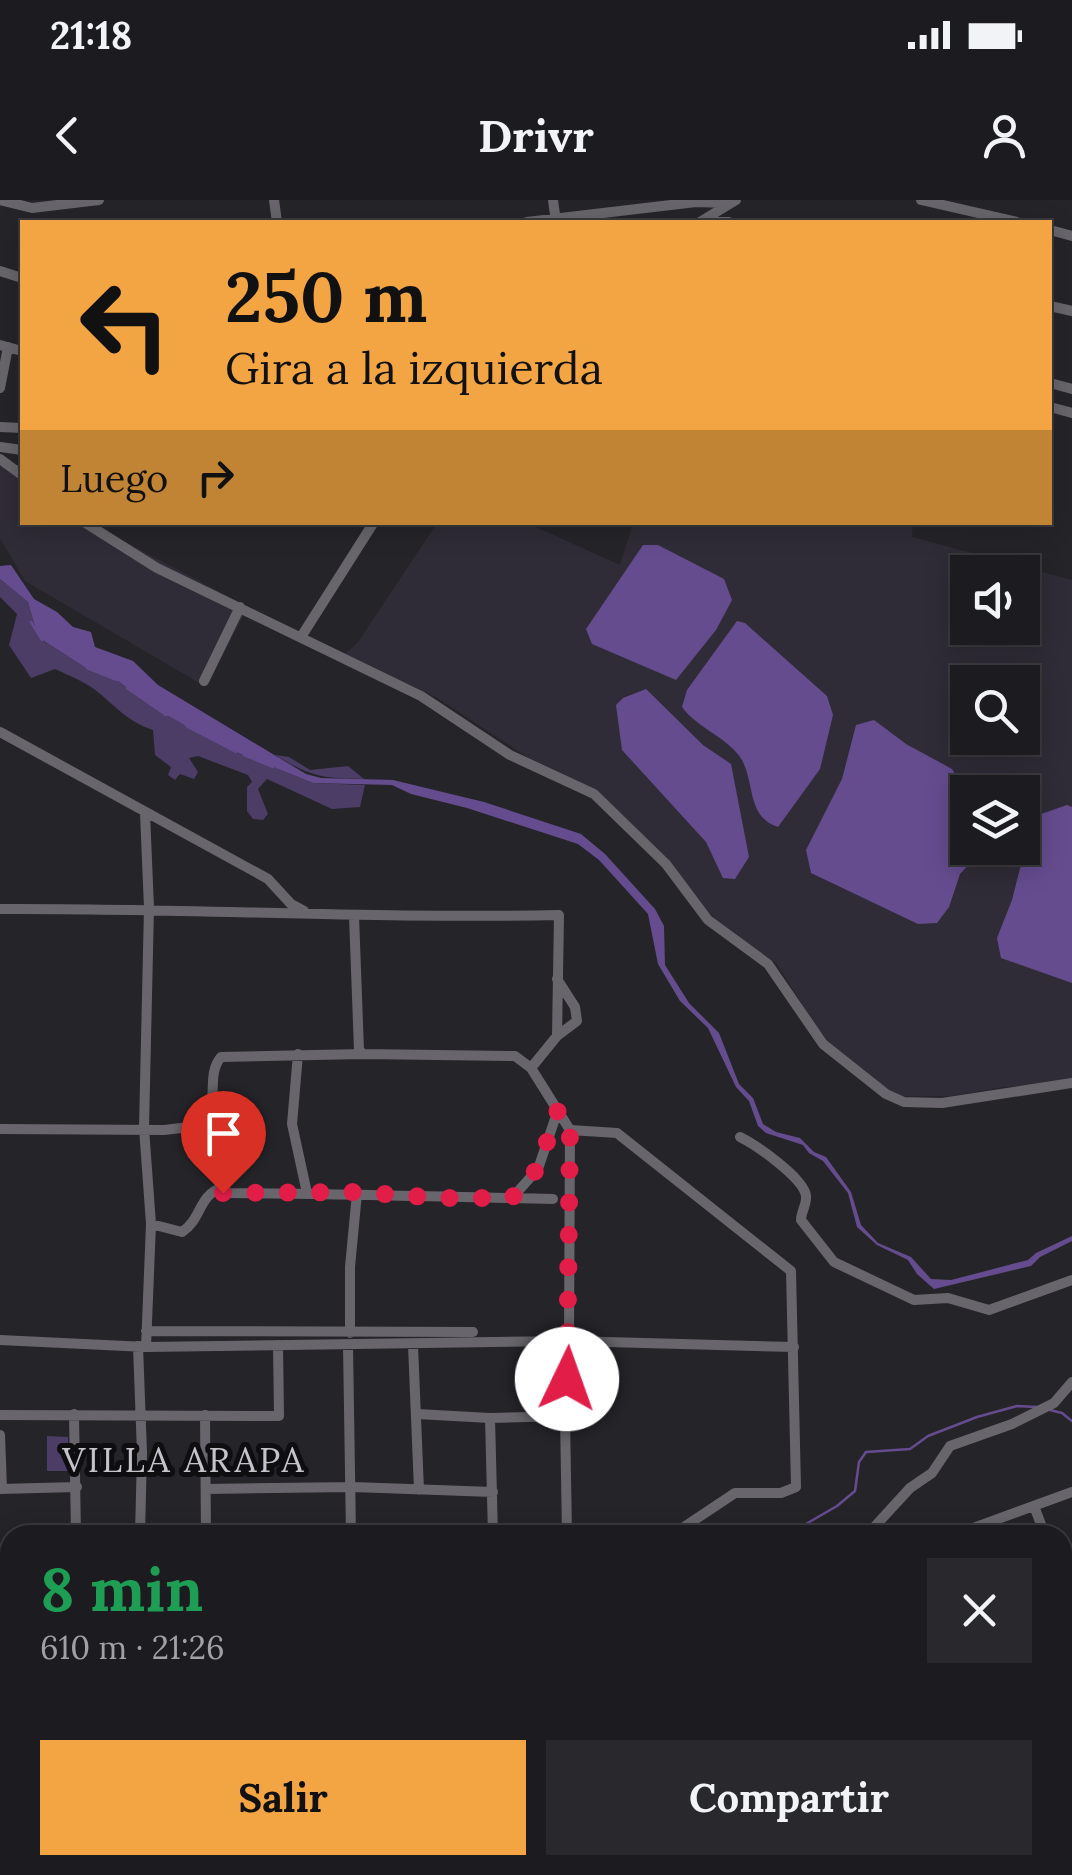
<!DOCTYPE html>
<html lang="es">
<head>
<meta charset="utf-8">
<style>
	:root { --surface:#1c1b1f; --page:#29282c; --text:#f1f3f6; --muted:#a0a1a4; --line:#3a393d; --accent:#f2a542 }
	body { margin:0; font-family:Lora,serif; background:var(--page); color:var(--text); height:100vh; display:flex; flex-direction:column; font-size:38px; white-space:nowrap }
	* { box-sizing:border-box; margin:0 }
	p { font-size:32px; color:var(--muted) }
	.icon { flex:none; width:55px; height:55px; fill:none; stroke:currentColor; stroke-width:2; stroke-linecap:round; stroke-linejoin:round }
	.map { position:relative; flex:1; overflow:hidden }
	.side { position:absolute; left:0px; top:1325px; width:1072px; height:350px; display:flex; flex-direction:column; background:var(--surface); border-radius:30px 30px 0 0; box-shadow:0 5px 25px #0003,0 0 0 2px var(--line) }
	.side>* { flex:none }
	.banner { position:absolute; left:20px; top:20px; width:1032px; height:305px; border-radius:0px; box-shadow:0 5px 25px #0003,0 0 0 2px var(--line); background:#f2a542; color:#111; overflow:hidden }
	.buttons { position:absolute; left:950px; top:355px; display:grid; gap:20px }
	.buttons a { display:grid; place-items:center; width:90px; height:90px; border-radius:0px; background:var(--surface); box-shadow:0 5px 25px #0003,0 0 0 2px var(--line); font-size:50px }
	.pin { position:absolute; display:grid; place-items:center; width:85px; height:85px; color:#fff; margin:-102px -42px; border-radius:50% 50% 50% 0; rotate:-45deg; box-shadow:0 0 10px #0007 }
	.pin .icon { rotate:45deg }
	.me { position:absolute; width:110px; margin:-55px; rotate:3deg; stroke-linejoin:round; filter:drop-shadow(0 0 8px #0008) }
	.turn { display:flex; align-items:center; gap:35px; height:210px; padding:0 40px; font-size:45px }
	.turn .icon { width:130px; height:130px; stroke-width:2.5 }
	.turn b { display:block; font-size:70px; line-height:85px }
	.then { display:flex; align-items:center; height:95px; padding:0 40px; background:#0003; gap:20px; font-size:38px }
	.round { display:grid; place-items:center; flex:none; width:105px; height:105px; border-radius:0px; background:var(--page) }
	.headline { display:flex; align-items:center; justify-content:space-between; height:170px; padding:0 40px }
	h1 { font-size:60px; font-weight:700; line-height:75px; color:#1e9e55 }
	.action { display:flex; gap:20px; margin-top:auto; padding:20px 40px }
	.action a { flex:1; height:115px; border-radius:0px; background:var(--accent); color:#111; font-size:40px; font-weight:700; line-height:115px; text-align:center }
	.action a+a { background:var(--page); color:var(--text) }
	.status { display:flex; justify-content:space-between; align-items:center; height:70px; padding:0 50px; background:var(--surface); direction:ltr }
	.status svg { height:28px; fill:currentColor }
	header { display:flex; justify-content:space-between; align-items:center; height:130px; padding:0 40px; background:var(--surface); font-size:45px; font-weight:700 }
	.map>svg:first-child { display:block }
	.built { fill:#302c37; fill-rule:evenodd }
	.green { fill:#4b3d65 }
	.water { fill:#654c8f }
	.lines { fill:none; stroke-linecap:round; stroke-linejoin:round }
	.stream { stroke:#654c8f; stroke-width:2.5 }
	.minor { stroke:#68666c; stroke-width:10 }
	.major { stroke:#8678a1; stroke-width:12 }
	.route { stroke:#e11d48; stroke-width:18; stroke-dasharray:0 32.4 }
	.labels { text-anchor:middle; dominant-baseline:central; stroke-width:10; stroke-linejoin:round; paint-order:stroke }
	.quarter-label { font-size:35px; letter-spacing:2.5px; fill:#c5c3c9; stroke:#0e0e10 }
</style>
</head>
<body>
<div class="status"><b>21:18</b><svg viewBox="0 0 49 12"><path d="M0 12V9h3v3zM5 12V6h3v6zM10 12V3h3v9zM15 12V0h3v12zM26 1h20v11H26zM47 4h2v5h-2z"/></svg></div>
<header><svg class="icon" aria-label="back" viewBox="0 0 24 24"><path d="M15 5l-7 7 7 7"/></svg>Drivr<svg class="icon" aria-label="person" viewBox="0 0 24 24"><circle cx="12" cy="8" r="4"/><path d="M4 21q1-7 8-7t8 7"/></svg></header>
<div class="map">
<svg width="1072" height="1675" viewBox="0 0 1072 1675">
	<rect width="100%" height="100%" fill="#252429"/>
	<path class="built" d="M0,257L22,274V322L90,323L248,407L206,487L25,381L0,338Z
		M437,323H527L620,365L633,323H913L912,337L1072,380V882L1004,887L951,896H904L886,890L824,839L776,763L716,721L667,658L594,589L533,561L436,497L345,454L358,442ZM968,372H1022V428H968ZM968,482H1022V538H968ZM968,592H1022V648H968Z"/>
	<path class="green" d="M0,379L28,402L38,437L86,468L118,481L150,506L224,547L313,583L365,585L360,607L332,609L267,579L258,589L268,614L263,620L253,619L247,611V587L252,582L248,575L198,556L189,558L198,572L194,579L180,574L175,580L168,575L171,567L155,555L153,530C129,522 117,508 99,493C86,482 70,476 55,469L31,478L9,445L17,414L0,397Z
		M275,555L289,557L310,570L348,566L364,579C321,578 312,577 275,555Z
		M47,1236L68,1237V1271H47Z"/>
	<path class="water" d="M643,345H658L724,379L732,400L716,430L676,480L592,444L586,429Z
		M11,365L34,399L57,412L73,427L91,432L95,447L133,461L158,485L306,574L321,578L393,580L484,602L581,634L605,654L655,709L664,726L665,765L689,803L719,833L739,884L753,898L763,924L776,932L800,938L814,952L826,957L851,992L861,1025L878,1043L911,1057L931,1079L951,1080L1028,1060L1036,1053L1072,1036V1041L1040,1057L1031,1066L934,1089L917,1074L908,1060L877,1045L857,1027L848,993L823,961L809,953L803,945L766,933L758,926L749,901L736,887L708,828L680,801L658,764L648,714L599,660L578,644L467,608L411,594L392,585L313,583L224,547L150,506L118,481L86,468L38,437L28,402L0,379V366Z
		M737,421L745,423L827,496L833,515L820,569L778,627C747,617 755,584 742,560C729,538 697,528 682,507L687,490Z
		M646,489L703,545L731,564L749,657L735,679L723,678L706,642L622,550L616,505L623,498Z
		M874,520L906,544L952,569L967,594L968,648H984L960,674L949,707L937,723L918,724L811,673L806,650L842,579L856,525Z
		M1067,605L1072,607V783L1001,758L997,738L1012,700L1031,625L1041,614Z"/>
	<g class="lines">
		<path class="stream" d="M31,422L42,440
			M87,468L117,480
			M127,488L166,515
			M186,526L236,552
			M244,555L273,567
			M1050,1210L1062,1213L1072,1221
			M787,1335L837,1306L855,1291L859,1262L866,1252L910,1249L928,1236L977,1217L1017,1206L1037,1207
			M0,1500L10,1503"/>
		<path class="minor" d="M0,0L32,8L99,0
			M274,0L277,22
			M553,0L556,22
			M921,0L1017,22
			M707,21L729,22
			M527,22L696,2L727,3
			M700,22L736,0
			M1050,30L1072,36
			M0,71L22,78
			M1050,106L1072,111
			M0,145L22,151
			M1050,183L1072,189
			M0,188L8,147
			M1050,207L1072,213
			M0,227L22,228
			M0,247L22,250
			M0,259L22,275
			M84,322L157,368L421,496L510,555L594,594L666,664L708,720L768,764L823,844L886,894L904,902L942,903L1072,883
			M301,437L374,322
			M204,481L240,407
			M0,532L268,679L291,704L304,711
			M145,613L149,708L144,928L151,1024L146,1147
			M0,709C187,708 373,719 559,715L557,836L531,868
			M354,716L359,850L363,854L515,856L531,868L570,930L569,1141L565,1216L567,1335
			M557,836L577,821L575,807L557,779
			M298,854L292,924L307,993
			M199,925C223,907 204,877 221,857L363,854
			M0,929L164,930L198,926L214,929L220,941L223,993C333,993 443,997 553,999
			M570,930L617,933L791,1071L796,1287L781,1293H735L672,1335
			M740,937C756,945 804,978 806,996C807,1004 801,1012 801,1020L834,1062L914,1100L948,1098L989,1110L1072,1080
			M512,998L538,969L558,910
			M151,1024L182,1032C202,1019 198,995 223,987
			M146,1131L473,1132
			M350,1133V1067L357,993
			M0,1140L146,1147L569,1141L794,1147
			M348,1145L351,1335
			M413,1145L419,1290
			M138,1146L142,1253L140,1335
			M74,1214L76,1335
			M417,1214L490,1218L565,1216
			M0,1215L279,1216L278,1145
			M205,1215L206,1335
			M490,1218L493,1335
			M0,1235L2,1289
			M0,1289L77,1287
			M206,1289L353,1287L493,1292
			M1034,1306L1045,1335
			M867,1335L910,1288L932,1273L950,1246L1012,1224L1054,1203L1072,1182
			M954,1335L1072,1292
			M0,1353H10
			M1062,1357L1072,1353
			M1062,1389L1072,1416
			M6,1421H10
			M1062,1465L1072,1462
			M0,1543H10
			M1062,1605L1072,1611
			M183,1665L185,1675
			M753,1665L756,1675
			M1053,1665L1068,1675
			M464,1675L475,1665
			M523,1675L534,1665
			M611,1675L655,1665
			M871,1675L917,1665
			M1012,1675L1013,1665"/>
		<path class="major" d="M1062,1492L1072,1496
			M1062,1505L1072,1508
			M0,1659L10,1658
			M0,1671L123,1665"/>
	</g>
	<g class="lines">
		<path class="route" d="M223,993L357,992L440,998H512L538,968L558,910L570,930L567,1179"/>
	</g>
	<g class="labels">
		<g class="quarter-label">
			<text x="184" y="1259">VILLA ARAPA</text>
		</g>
	</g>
</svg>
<div class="buttons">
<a><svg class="icon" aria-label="sound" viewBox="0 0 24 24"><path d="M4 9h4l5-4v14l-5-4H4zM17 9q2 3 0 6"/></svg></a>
<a><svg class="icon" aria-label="search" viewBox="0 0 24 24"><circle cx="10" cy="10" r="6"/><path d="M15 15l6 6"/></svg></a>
<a><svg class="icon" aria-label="layers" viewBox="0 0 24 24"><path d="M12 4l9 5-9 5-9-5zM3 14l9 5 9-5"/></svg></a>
</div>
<div class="pin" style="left:223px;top:993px;background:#d93025"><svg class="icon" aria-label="arrive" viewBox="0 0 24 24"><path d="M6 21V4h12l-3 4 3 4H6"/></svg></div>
<svg class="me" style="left:567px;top:1179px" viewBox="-20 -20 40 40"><circle r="19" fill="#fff"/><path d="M0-13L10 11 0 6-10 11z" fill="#e11d48"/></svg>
<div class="banner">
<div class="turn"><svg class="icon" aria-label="left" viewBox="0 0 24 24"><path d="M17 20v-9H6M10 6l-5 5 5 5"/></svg><div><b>250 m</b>Gira a la izquierda</div></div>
<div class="then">Luego<svg class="icon" aria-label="right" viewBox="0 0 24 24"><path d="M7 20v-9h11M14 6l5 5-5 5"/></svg></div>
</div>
<section class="side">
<div class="headline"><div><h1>8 min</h1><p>610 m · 21:26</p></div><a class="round"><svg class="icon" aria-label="close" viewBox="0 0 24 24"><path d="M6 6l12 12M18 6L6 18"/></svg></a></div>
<div class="action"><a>Salir</a><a>Compartir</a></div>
</section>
</div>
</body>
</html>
